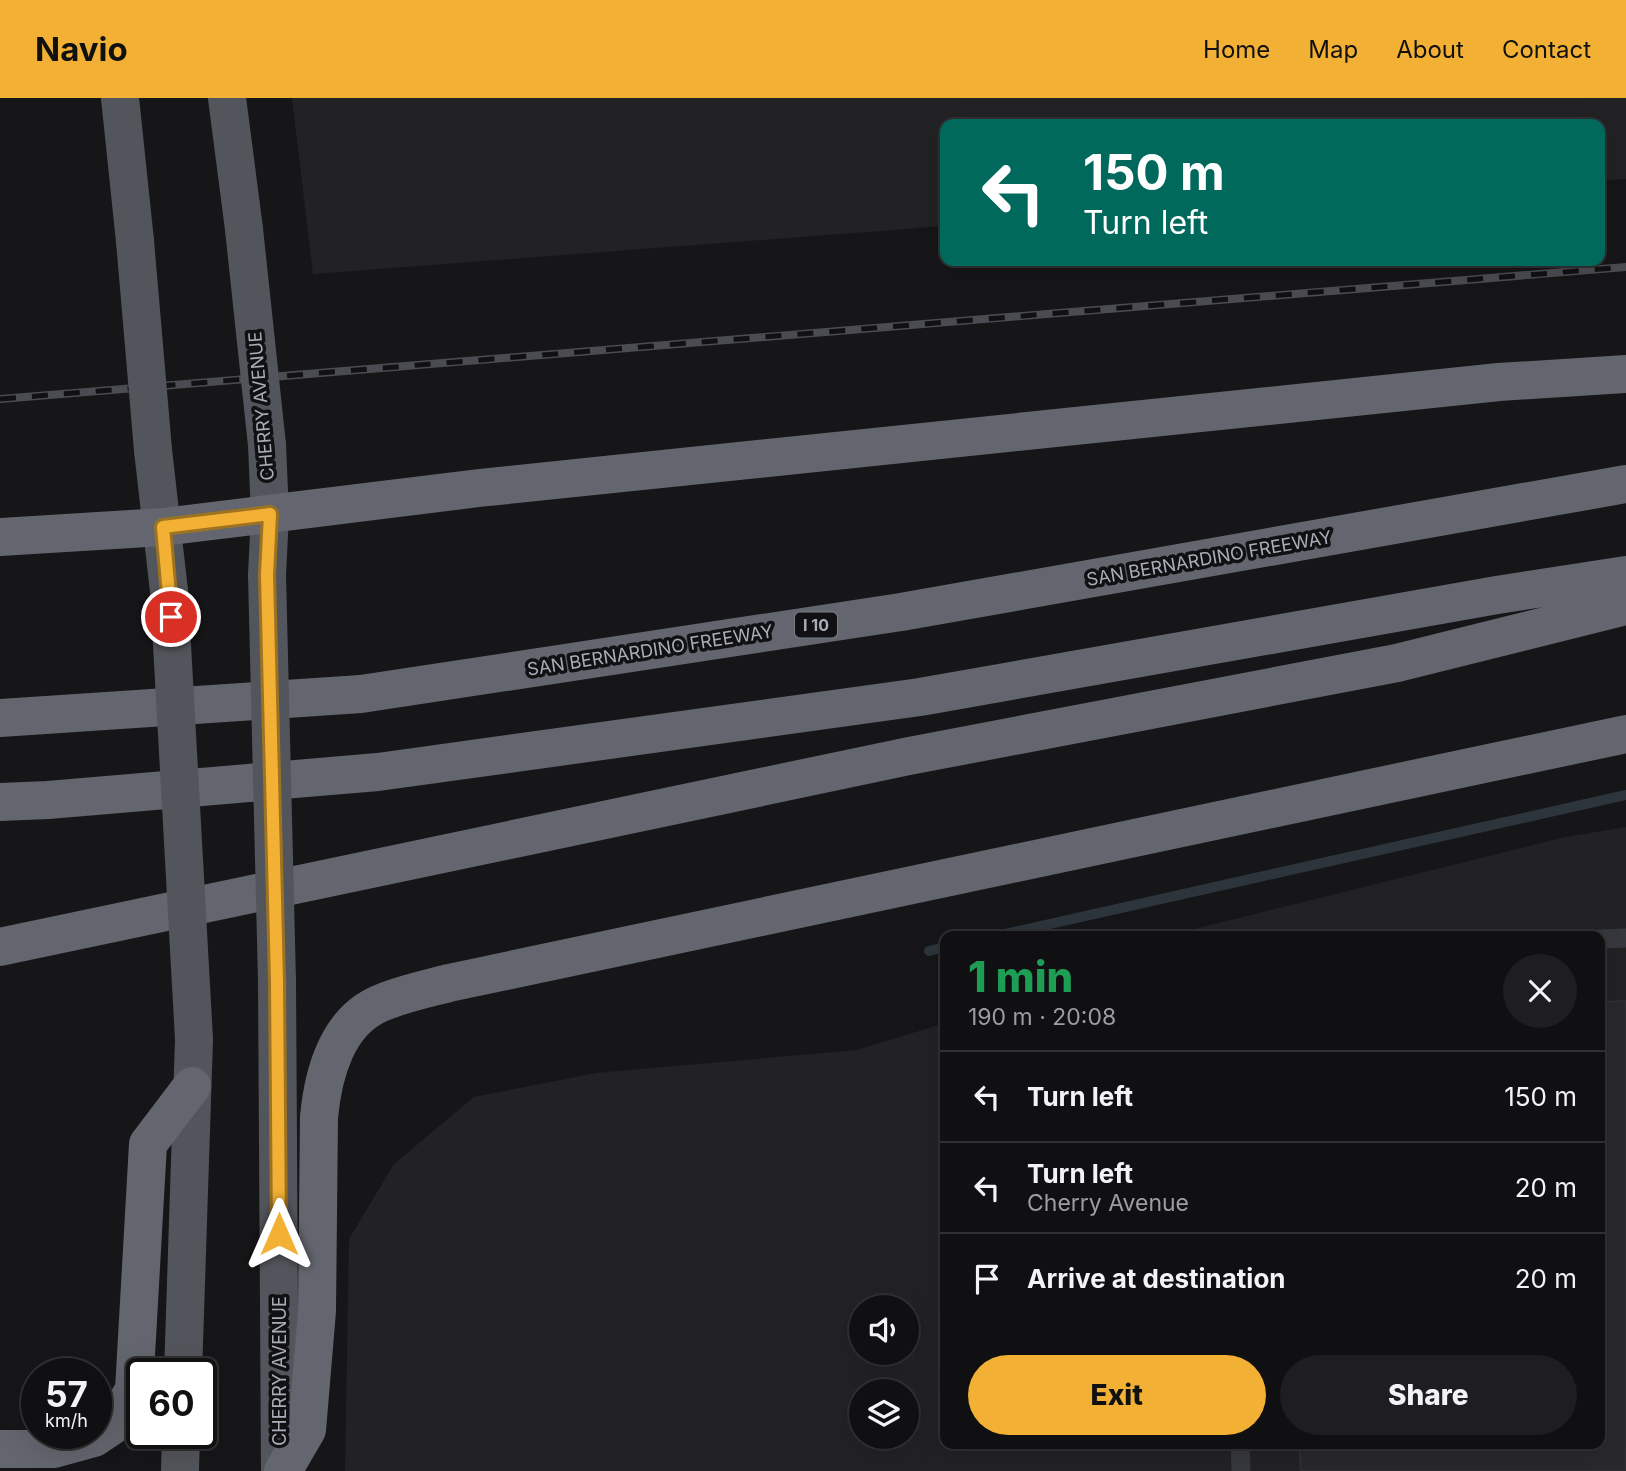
<!DOCTYPE html>
<html lang="en">
<head>
<meta charset="utf-8">
<style>
	:root { --surface:#101012; --page:#1e1e20; --text:#f1f3f6; --muted:#9c9d9f; --line:#303032; --accent:#f2b134 }
	body { margin:0; font-family:Inter,sans-serif; background:var(--page); color:var(--text); height:100vh; display:flex; flex-direction:column; font-size:26px; white-space:nowrap }
	* { box-sizing:border-box; margin:0 }
	p { font-size:23px; color:var(--muted) }
	.icon { flex:none; width:38px; height:38px; fill:none; stroke:currentColor; stroke-width:2; stroke-linecap:round; stroke-linejoin:round }
	.map { position:relative; flex:1; overflow:hidden }
	.sheet { position:absolute; left:940px; top:833px; width:665px; height:518px; display:flex; flex-direction:column; background:var(--surface); border-radius:14px; box-shadow:0 7px 28px #0002,0 0 0 2px var(--line) }
	.sheet>* { flex:none }
	.banner { position:absolute; left:940px; top:21px; width:665px; height:147px; border-radius:14px; box-shadow:0 7px 28px #0002,0 0 0 2px var(--line); background:#00695c; color:#fff; overflow:hidden }
	.tools { position:absolute; left:849px; top:1197px; display:grid; gap:14px }
	.tools a { display:grid; place-items:center; width:70px; height:70px; border-radius:50%; background:var(--surface); box-shadow:0 7px 28px #0002,0 0 0 2px var(--line); font-size:35px }
	.speed { position:absolute; left:21px; top:1260px; display:flex; gap:14px; font-size:35px; font-weight:700; text-align:center }
	.speed>* { display:grid; place-content:center; width:91px; height:91px; border-radius:50%; background:var(--surface); box-shadow:0 7px 28px #0002,0 0 0 2px var(--line); line-height:1 }
	.speed small { font-size:18px; font-weight:400 }
	.speed .limit { border:4px solid #111; border-radius:10px; background:#fff; color:#111 }
	.pin { position:absolute; display:grid; place-items:center; width:60px; height:60px; color:#fff; margin:-30px; border:4px solid #fff; border-radius:50%; box-shadow:0 2px 7px #0007 }
	.me { position:absolute; width:77px; margin:-38px; rotate:0deg; stroke-linejoin:round; filter:drop-shadow(0 0 5px #0008) }
	.turn { display:flex; align-items:center; gap:24px; height:147px; padding:0 28px; font-size:32px }
	.turn .icon { width:91px; height:91px; stroke-width:2.5 }
	.turn b { display:block; font-size:49px; line-height:60px }
	.round { display:grid; place-items:center; flex:none; width:74px; height:74px; border-radius:37px; background:var(--page) }
	.overview { display:flex; align-items:center; justify-content:space-between; height:119px; padding:0 28px }
	h1 { font-size:42px; font-weight:800; line-height:52px; color:#1e9e55 }
	.button { display:flex; gap:14px; margin-top:auto; padding:14px 28px }
	.button a { flex:1; height:80px; border-radius:42px; background:var(--accent); color:#111; font-size:28px; font-weight:800; line-height:80px; text-align:center }
	.button a+a { background:var(--page); color:var(--text) }
	ul { padding:0; list-style:none }
	li { display:flex; align-items:center; gap:21px; height:91px; padding:0 28px; border-top:2px solid var(--line) }
	li div { flex:1 }
	li b { display:block; font-size:26px }
	li em { font-style:normal }
	header { display:flex; align-items:center; gap:42px; box-sizing:border-box; height:98px; padding:0 35px; background:var(--accent); color:#111 }
	header strong { font-size:33px }
	nav { display:flex; gap:38px; margin-inline-start:auto; font-size:24px }
	.map>svg:first-child { display:block }
	.built { fill:#222225; fill-rule:evenodd }
	.lines { fill:none; stroke-linecap:round; stroke-linejoin:round }
	.stream { stroke:#2c353c; stroke-width:10 }
	.building { fill:#29292c; stroke:#303034; stroke-width:2 }
	.service { stroke:#37383d; stroke-width:19 }
	.primary { stroke:#53555c; stroke-width:38 }
	.motorway { stroke:#63666e; stroke-width:38 }
	.rail-casing { stroke:#4a4c52; stroke-width:8 }
	.rail { stroke:#111113; stroke-width:5; stroke-dasharray:16; stroke-linecap:butt }
	.primary-bridge { stroke:#53555c; stroke-width:38 }
	.route-casing { stroke:#9d7322; stroke-width:18 }
	.route { stroke:#f2b134; stroke-width:12 }
	.labels { text-anchor:middle; dominant-baseline:central; stroke-width:7; stroke-linejoin:round; paint-order:stroke }
	.shield { fill:#111113; stroke:#7b7e86; stroke-width:2 }
	.shield-label { font-size:16px; font-weight:bold; fill:#a8adb8 }
	.street-label { font-size:18px; fill:#a8adb8; stroke:#111113 }
</style>
</head>
<body>
<header>
<strong>Navio</strong>
<nav><a>Home</a><a>Map</a><a>About</a><a>Contact</a></nav>
</header>
<div class="map">
<svg width="1626" height="1373" viewBox="0 0 1626 1373">
	<rect width="100%" height="100%" fill="#161618"/>
	<path class="built" d="M292,0H1626V81L1600,83V26H945V128L313,176Z
		M1626,729V1373H345L349,1141L394,1066L474,999L596,975L857,952L945,925V1346H1600V838H1176L1194,831L1561,740ZM861,1209H906V1255H861ZM861,1293H906V1339H861Z"/>
	<g class="lines">
		<path class="stream" d="M996,838L1626,697
			M929,853L945,849"/>
	</g>
	<path class="building" d="M1626,903V1373H1301L1299,1346H1600V904Z"/>
	<g class="lines">
		<path class="service" d="M1600,841L1626,840
			M1240,1346L1241,1373"/>
		<path class="primary" d="M120,0L135,143
			M227,0L244,131
			M153,352L169,493
			M267,477L270,416L267,347
			M277,883L280,1373
			M183,1276L194,941
			M180,1373L181,1335"/>
		<path class="motorway" d="M0,439L163,429L479,390L1499,284L1626,276
			M0,620L361,596L901,514L1626,386
			M0,704L48,702L378,674L920,599L1497,497L1626,477
			M0,849L909,658L1397,565L1626,508
			M0,1351H54L94,1340L112,1328L134,1292L148,1046L192,988
			M283,1373L307,1332L317,1213L319,1019C323,976 337,923 381,905C402,896 426,891 449,885L1626,636"/>
		<defs>
			<path id="rail" d="M0,301L1626,169"/>
		</defs>
		<use href="#rail" class="rail-casing"/>
		<use href="#rail" class="rail"/>
		<path class="primary-bridge" d="M244,131L267,347
			M135,143L153,352
			M267,477L277,883
			M169,493L194,941"/>
	</g>
	<g class="lines">
		<defs>
			<path id="route" d="M171,519L163,429L270,416L267,477L277,883L279,1136"/>
		</defs>
		<use href="#route" class="route-casing"/>
		<use href="#route" class="route"/>
	</g>
	<g class="labels">
		<rect class="shield" x="795" y="514.5" width="42" height="25" rx="5"/>
		<g class="shield-label">
			<text x="816" y="527">I 10</text>
		</g>
		<g class="street-label">
			<text transform="translate(261 308) rotate(-95)">CHERRY AVENUE</text>
			<text transform="translate(1209 460) rotate(-10)">SAN BERNARDINO FREEWAY</text>
			<text transform="translate(650 552) rotate(-9)">SAN BERNARDINO FREEWAY</text>
			<text transform="translate(279 1273) rotate(-90)">CHERRY AVENUE</text>
		</g>
	</g>
</svg>
<div class="tools">
<a><svg class="icon" aria-label="sound" viewBox="0 0 24 24"><path d="M4 9h4l5-4v14l-5-4H4zM17 9q2 3 0 6"/></svg></a>
<a><svg class="icon" aria-label="layers" viewBox="0 0 24 24"><path d="M12 4l9 5-9 5-9-5zM3 14l9 5 9-5"/></svg></a>
</div>
<div class="speed"><div>57<small>km/h</small></div><div class="limit">60</div></div>
<div class="pin" style="left:171px;top:519px;background:#d93025"><svg class="icon" aria-label="arrive" viewBox="0 0 24 24"><path d="M6 21V4h12l-3 4 3 4H6"/></svg></div>
<svg class="me" style="left:279px;top:1136px" viewBox="-20 -20 40 40"><path d="M0-17L14 15 0 8-14 15z" fill="#f2b134" stroke="#fff" stroke-width="4"/></svg>
<div class="banner">
<div class="turn"><svg class="icon" aria-label="left" viewBox="0 0 24 24"><path d="M17 20v-9H6M10 6l-5 5 5 5"/></svg><div><b>150 m</b>Turn left</div></div>
</div>
<section class="sheet">
<div class="overview"><div><h1>1 min</h1><p>190 m · 20:08</p></div><a class="round"><svg class="icon" aria-label="close" viewBox="0 0 24 24"><path d="M6 6l12 12M18 6L6 18"/></svg></a></div>
<ul>
<li><svg class="icon" aria-label="left" viewBox="0 0 24 24"><path d="M17 20v-9H6M10 6l-5 5 5 5"/></svg><div><b>Turn left</b></div><em>150 m</em></li>
<li><svg class="icon" aria-label="left" viewBox="0 0 24 24"><path d="M17 20v-9H6M10 6l-5 5 5 5"/></svg><div><b>Turn left</b><p>Cherry Avenue</p></div><em>20 m</em></li>
<li><svg class="icon" aria-label="arrive" viewBox="0 0 24 24"><path d="M6 21V4h12l-3 4 3 4H6"/></svg><div><b>Arrive at destination</b></div><em>20 m</em></li>
</ul>
<div class="button"><a>Exit</a><a>Share</a></div>
</section>
</div>
</body>
</html>
